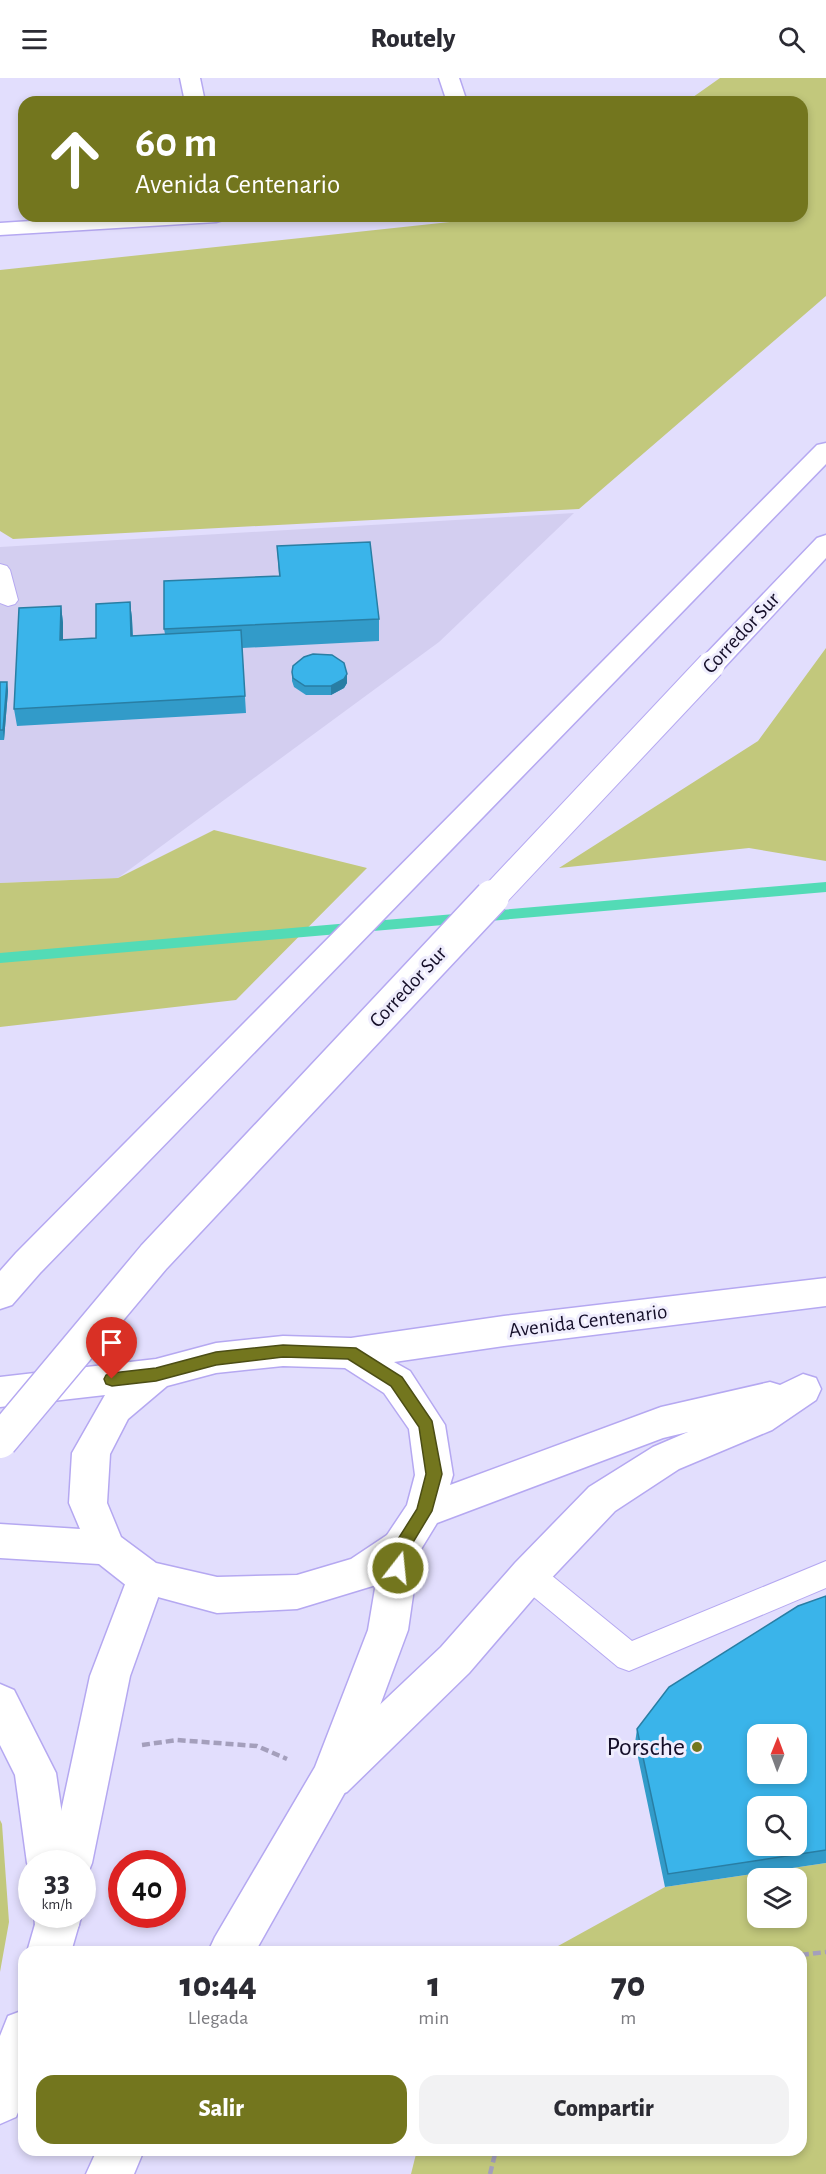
<!DOCTYPE html>
<html lang="es">
<head>
<meta charset="utf-8">
<style>
	:root { --surface:#fff; --page:#f2f2f3; --text:#2b2b33; --muted:#7c7c81; --accent:#73761e }
	body { margin:0; font-family:"Alegreya Sans",sans-serif; background:var(--page); color:var(--text); height:100vh; display:flex; flex-direction:column; font-size:22px; white-space:nowrap }
	* { box-sizing:border-box; margin:0 }
	p { font-size:20px; color:var(--muted) }
	.icon { flex:none; width:33px; height:33px; fill:none; stroke:currentColor; stroke-width:2; stroke-linecap:round; stroke-linejoin:round }
	.map { position:relative; flex:1; overflow:hidden }
	.panel { position:absolute; left:18px; top:1868px; width:789px; height:210px; display:flex; flex-direction:column; background:var(--surface); border-radius:18px; box-shadow:0 3px 9px #0003 }
	.panel>* { flex:none }
	.banner { position:absolute; left:18px; top:18px; width:790px; height:126px; border-radius:18px; box-shadow:0 3px 9px #0003; background:#73761e; color:#fff; overflow:hidden }
	.needle { width:39px; rotate:1deg }
	.buttons { position:absolute; left:747px; top:1646px; display:grid; gap:12px }
	.buttons a { display:grid; place-items:center; width:60px; height:60px; border-radius:12px; background:var(--surface); box-shadow:0 3px 9px #0003; font-size:30px }
	.speed { position:absolute; left:18px; top:1772px; display:flex; gap:12px; font-size:30px; font-weight:700; text-align:center }
	.speed>* { display:grid; place-content:center; width:78px; height:78px; border-radius:50%; background:var(--surface); box-shadow:0 3px 9px #0003; line-height:1 }
	.speed small { font-size:15px; font-weight:400 }
	.speed .limit { border:9px solid #d22; background:#fff; color:#111 }
	.pin { position:absolute; display:grid; place-items:center; width:51px; height:51px; color:#fff; margin:-62px -26px; border-radius:50% 50% 50% 0; rotate:-45deg; box-shadow:0 0 6px #0007 }
	.pin .icon { rotate:45deg }
	.me { position:absolute; width:66px; margin:-33px; rotate:16deg; stroke-linejoin:round; filter:drop-shadow(0 0 4px #0008) }
	.turn { display:flex; align-items:center; gap:21px; height:126px; padding:0 18px; font-size:27px }
	.turn .icon { width:78px; height:78px; stroke-width:2.5 }
	.turn b { display:block; font-size:42px; line-height:51px }
	.eta { display:flex; justify-content:space-evenly; align-items:center; height:102px; text-align:center }
	.eta b { font-size:36px; font-weight:800; line-height:42px }
	.button { display:flex; gap:12px; margin-top:auto; padding:12px 18px }
	.button a { flex:1; height:69px; border-radius:18px; background:var(--accent); color:#fff; font-size:24px; font-weight:800; line-height:69px; text-align:center }
	.button a+a { background:var(--page); color:var(--text) }
	header { display:flex; justify-content:space-between; align-items:center; height:78px; padding:0 18px; background:var(--surface); font-size:27px; font-weight:800 }
	.map>svg:first-child { display:block }
	.built { fill:#d3cef0 }
	.green { fill:#c2c87c; fill-rule:evenodd }
	.lines { fill:none; stroke-linecap:round; stroke-linejoin:round }
	.stream { fill:#53dbb6; fill-rule:evenodd }
	.service-casing { stroke:#b5a8f1; stroke-width:2 }
	.minor-casing { stroke:#b5a8f1; stroke-width:3 }
	.tertiary-casing { stroke:#b5a8f1; stroke-width:3 }
	.secondary-casing { stroke:#b5a8f1; stroke-width:3 }
	.motorway-casing { stroke:#b5a8f1; stroke-width:3 }
	.path { stroke:#a49fbc; stroke-width:4.5; stroke-dasharray:8 4; stroke-linecap:butt }
	.service { fill:#fff; fill-rule:evenodd }
	.minor { fill:#fff; fill-rule:evenodd }
	.tertiary { fill:#fff; fill-rule:evenodd }
	.secondary { fill:#fff; fill-rule:evenodd }
	.motorway { fill:#fff; fill-rule:evenodd }
	.motorway-bridge-far1-casing { stroke:#b5a8f1; stroke-width:29; stroke-linecap:butt }
	.motorway-bridge-casing { stroke:#b5a8f1; stroke-width:37; stroke-linecap:butt }
	.motorway-bridge-far1 { stroke:#fff; stroke-width:27 }
	.motorway-bridge { stroke:#fff; stroke-width:34 }
	.wall { fill:#329bc9 }
	.shaded-wall { fill:#297ea4 }
	.building { fill:#3ab4ea; stroke:#297ea4; stroke-width:1.5; fill-rule:evenodd }
	.route { fill:#73761e; stroke:#4b4d14; stroke-width:1.5 }
	.poi-dot { fill:#73761e; stroke:#efedfd; stroke-width:2 }
	.labels { text-anchor:middle; dominant-baseline:central; stroke-width:6; stroke-linejoin:round; paint-order:stroke }
	.street-label { font-size:21px; fill:#140e28; stroke:#efedfd }
	.near-poi-label { font-size:26px; fill:#140e28; stroke:#efedfd; text-anchor:end }
</style>
</head>
<body>
<header><svg class="icon" aria-label="menu" viewBox="0 0 24 24"><path d="M4 6h16M4 12h16M4 18h16"/></svg>Routely<svg class="icon" aria-label="search" viewBox="0 0 24 24"><circle cx="10" cy="10" r="6"/><path d="M15 15l6 6"/></svg></header>
<div class="map">
<svg width="826" height="2096" viewBox="0 0 826 2096">
	<rect width="100%" height="100%" fill="#e2defd"/>
	<path class="built" d="M574,435L439,564L118,800L0,805V469Z"/>
	<path class="green" d="M720,0H826V218L579,431L13,461L0,453V192L506,138H802V24H686Z
		M826,570V783L749,770L559,790L758,663Z
		M214,752L367,790L236,922L0,949V805L118,800Z
		M0,1742L2,1746L9,1844L0,1894Z
		M826,1785V2096H411L417,2072H801V1874L549,1873L665,1809ZM758,1800H796V1839H758Z"/>
	<g class="lines">
		<path class="stream" d="M826,804V814L0,885V875Z"/>
		<defs>
			<path id="service" d="M0,486L7,488L10,492L18,522L15,526L8,528L0,525Z
				M826,1483V1510L629,1593L618,1589L518,1506L514,1497L518,1488L529,1484L540,1488L632,1563Z"/>
			<path id="minor" d="M180,0H200L205,24H185Z
				M439,0H459L467,24H447Z
				M110,138H227L223,142L216,144L0,157V145Z"/>
			<path id="tertiary" d="M401,1452L415,1457L420,1469L408,1552L353,1700L255,1874H208L215,1859L315,1689L368,1552L382,1469L387,1457Z
				M146,1483L160,1488L165,1500L130,1598L92,1785L86,1800L82,1801V1785H50L90,1598L132,1488Z
				M38,1836H82L71,1874H27Z
				M24,1932V2020L16,2039L0,2046V1958L8,1938Z
				M97,2072H144L134,2096H86Z"/>
			<path id="secondary" d="M826,1200V1228L504,1268L394,1284L410,1293L445,1347L453,1397L450,1407L661,1329L770,1304L780,1307L803,1296L816,1300L821,1311L816,1322L772,1352L679,1391L615,1433L543,1509L469,1595L347,1714L332,1720L317,1714L311,1700L317,1686L441,1569L515,1485L589,1409L653,1369L688,1354L663,1360L437,1445L415,1481L376,1507L297,1531L217,1535L132,1512L99,1486L0,1480V1446L80,1451L69,1425L72,1375L105,1317L0,1329V1299L156,1281L216,1265L283,1258L351,1260L504,1238ZM283,1288L345,1290L384,1315L409,1351L415,1397L407,1427L387,1457L351,1481L297,1497L217,1499L156,1485L121,1459L107,1425L110,1376L128,1341L167,1308L216,1295Z
				M0,1606L14,1612L56,1695L69,1785H32V1796L27,1785L15,1697L0,1667Z
				M34,1836H78L79,1847L72,1862L57,1869L42,1862L35,1847Z"/>
			<path id="motorway" d="M826,365V386L40,1195L12,1227L0,1231V1193L16,1175L817,367Z
				M826,457V480L721,593L711,595L701,593L698,587L701,581L817,460Z"/>
		</defs>
		<use href="#service" class="service-casing"/>
		<use href="#minor" class="minor-casing"/>
		<use href="#tertiary" class="tertiary-casing"/>
		<use href="#secondary" class="secondary-casing"/>
		<use href="#motorway" class="motorway-casing"/>
		<path class="path" d="M142,1667L177,1662L257,1668L287,1681
			M801,1877L826,1874
			M490,2096L496,2072"/>
		<use href="#service" class="service"/>
		<use href="#minor" class="minor"/>
		<use href="#tertiary" class="tertiary"/>
		<use href="#secondary" class="secondary"/>
		<use href="#motorway" class="motorway"/>
		<defs>
			<path id="motorway-bridge-far1" d="M491,821L711,587"/>
			<path id="motorway-bridge" d="M0,1363L154,1179L492,819"/>
		</defs>
		<use href="#motorway-bridge-far1" class="motorway-bridge-far1-casing"/>
		<use href="#motorway-bridge" class="motorway-bridge-casing"/>
		<use href="#motorway-bridge-far1" class="motorway-bridge-far1"/>
		<use href="#motorway-bridge" class="motorway-bridge"/>
	</g>
	<path class="wall" d="M277,468L379,541V563L242,570L246,635L17,648L14,631L61,528L63,545V562L96,560L130,524L132,541L133,558L165,556L164,551L279,498Z
		M292,594L347,605L344,610L331,617H306L294,609L292,603Z
		M0,604H7L8,613L4,662H0Z
		M826,1518V1785L665,1809L635,1665L637,1651Z"/>
	<path class="shaded-wall" d="M130,524L132,541L133,575L131,558Z
		M61,528L63,545V579L60,562Z
		M347,596V605L344,610L331,617V608Z
		M7,604L8,613L4,662L3,652Z"/>
	<path class="building" d="M370,464L379,541L164,551V503L280,498L277,468Z
		M130,524L131,558L241,552L245,618L14,631L19,530L61,528L60,562L96,560V526Z
		M313,576L332,577L344,585L347,596L344,601L331,608H305L293,600L292,594L293,588L304,579Z
		M0,604H7L3,652H0Z
		M826,1518V1772L668,1796L637,1651L669,1609L798,1528ZM758,1656H796V1695H758ZM758,1728H796V1767H758Z"/>
	<path class="route" d="M283,1267L356,1270L402,1299L432,1343L442,1396L432,1433L409,1471L404,1495L398,1497L392,1495L390,1490L393,1469L417,1431L426,1396L419,1349L391,1308L348,1281L283,1279L216,1287L156,1303L112,1308L106,1306L104,1301L106,1297L112,1295L156,1290L216,1274Z"/>
	<circle class="poi-dot" cx="697" cy="1669" r="6"/>
	<g class="labels">
		<g class="street-label">
			<text transform="translate(741 555) rotate(-47)">Corredor Sur</text>
			<text transform="translate(408 909) rotate(-47)">Corredor Sur</text>
			<text transform="translate(588 1243) rotate(-7)">Avenida Centenario</text>
		</g>
		<g class="near-poi-label">
			<text x="685" y="1669">Porsche</text>
		</g>
	</g>
</svg>
<div class="buttons">
<a><svg class="needle" viewBox="-14 -14 28 28"><path d="M0-13l5 13h-10z" fill="#e53935"/><path d="M0 13l5-13h-10z" fill="#7c7c81"/></svg></a>
<a><svg class="icon" aria-label="search" viewBox="0 0 24 24"><circle cx="10" cy="10" r="6"/><path d="M15 15l6 6"/></svg></a>
<a><svg class="icon" aria-label="layers" viewBox="0 0 24 24"><path d="M12 4l9 5-9 5-9-5zM3 14l9 5 9-5"/></svg></a>
</div>
<div class="speed"><div>33<small>km/h</small></div><div class="limit">40</div></div>
<div class="pin" style="left:112px;top:1301px;background:#d93025"><svg class="icon" aria-label="arrive" viewBox="0 0 24 24"><path d="M6 21V4h12l-3 4 3 4H6"/></svg></div>
<svg class="me" style="left:398px;top:1490px" viewBox="-20 -20 40 40"><circle r="17" fill="#73761e" stroke="#fff" stroke-width="3"/><path d="M0-11L8 9 0 5-8 9z" fill="#fff"/></svg>
<div class="banner">
<div class="turn"><svg class="icon" aria-label="ahead" viewBox="0 0 24 24"><path d="M12 20V5M6 11l6-6 6 6"/></svg><div><b>60 m</b>Avenida Centenario</div></div>
</div>
<section class="panel">
<div class="eta">
<div><b>10:44</b><p>Llegada</p></div>
<div><b>1</b><p>min</p></div>
<div><b>70</b><p>m</p></div>
</div>
<div class="button"><a>Salir</a><a>Compartir</a></div>
</section>
</div>
</body>
</html>
